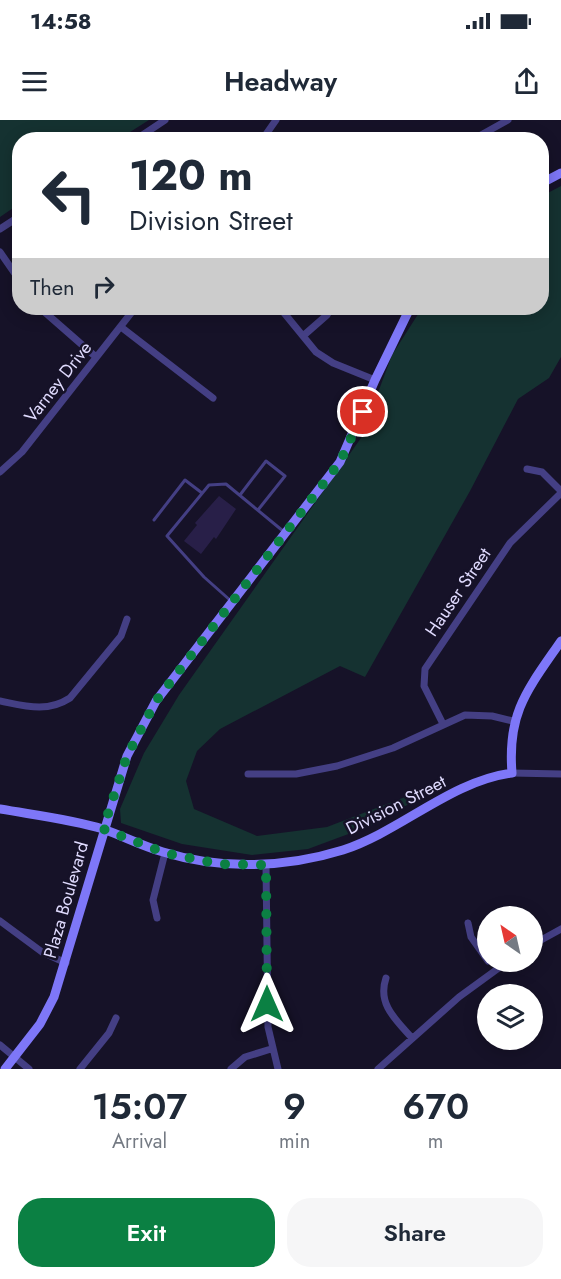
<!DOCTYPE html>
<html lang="en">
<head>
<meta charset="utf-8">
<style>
	:root { --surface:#fff; --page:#f6f6f7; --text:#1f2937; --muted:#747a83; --accent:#0b8043 }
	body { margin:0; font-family:Jost,sans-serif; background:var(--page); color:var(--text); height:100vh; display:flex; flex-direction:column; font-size:22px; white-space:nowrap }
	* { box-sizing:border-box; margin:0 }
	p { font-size:20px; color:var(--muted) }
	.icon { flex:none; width:33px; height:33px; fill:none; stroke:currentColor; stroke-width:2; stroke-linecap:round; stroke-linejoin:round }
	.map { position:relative; height:949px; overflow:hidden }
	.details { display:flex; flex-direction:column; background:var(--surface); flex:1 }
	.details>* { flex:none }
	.top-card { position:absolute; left:12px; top:12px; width:537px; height:183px; border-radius:24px; box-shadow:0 3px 15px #0003; background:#fff; color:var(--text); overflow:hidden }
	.needle { width:39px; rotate:326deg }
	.buttons { position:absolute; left:477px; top:786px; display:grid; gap:12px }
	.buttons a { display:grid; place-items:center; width:66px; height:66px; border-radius:50%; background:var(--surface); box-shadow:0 3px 15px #0003; font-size:30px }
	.pin { position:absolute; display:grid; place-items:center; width:51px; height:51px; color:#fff; margin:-26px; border:3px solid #fff; border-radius:50%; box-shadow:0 2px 6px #0007 }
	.me { position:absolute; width:66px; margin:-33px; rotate:0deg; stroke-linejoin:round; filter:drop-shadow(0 0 4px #0008) }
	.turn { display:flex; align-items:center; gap:21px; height:126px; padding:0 18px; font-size:27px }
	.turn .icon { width:78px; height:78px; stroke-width:2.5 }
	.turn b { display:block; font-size:42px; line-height:51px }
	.then { display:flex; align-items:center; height:57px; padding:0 18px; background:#0003; gap:12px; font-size:22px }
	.eta { display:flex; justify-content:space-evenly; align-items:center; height:102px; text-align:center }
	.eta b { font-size:36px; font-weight:600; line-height:42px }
	.button { display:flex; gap:12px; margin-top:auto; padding:12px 18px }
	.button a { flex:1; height:69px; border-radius:24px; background:var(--accent); color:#fff; font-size:24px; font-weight:600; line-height:69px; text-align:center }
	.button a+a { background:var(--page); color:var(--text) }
	.status { display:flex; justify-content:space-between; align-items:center; height:42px; padding:0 30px; background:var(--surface); direction:ltr }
	.status svg { height:16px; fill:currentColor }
	header { display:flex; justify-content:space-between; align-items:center; height:78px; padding:0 18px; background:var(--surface); font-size:27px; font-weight:600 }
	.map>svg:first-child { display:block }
	.green { fill:#153231 }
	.building { fill:#281f48 }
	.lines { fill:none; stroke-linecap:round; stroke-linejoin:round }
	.lane { stroke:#443f84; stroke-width:3 }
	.street { stroke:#443f84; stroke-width:7 }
	.secondary { stroke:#7e77f8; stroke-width:9 }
	.route { stroke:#0b8043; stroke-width:10; stroke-dasharray:0 18 }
	.labels { text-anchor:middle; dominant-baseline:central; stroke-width:5; stroke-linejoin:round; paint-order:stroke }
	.street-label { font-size:18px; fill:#dfdafd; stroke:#161228 }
</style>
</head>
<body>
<div class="status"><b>14:58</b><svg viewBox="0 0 49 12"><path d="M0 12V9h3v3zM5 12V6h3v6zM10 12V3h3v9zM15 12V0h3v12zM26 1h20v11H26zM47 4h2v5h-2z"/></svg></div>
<header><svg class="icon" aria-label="menu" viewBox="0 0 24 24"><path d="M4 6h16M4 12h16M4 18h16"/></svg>Headway<svg class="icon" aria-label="share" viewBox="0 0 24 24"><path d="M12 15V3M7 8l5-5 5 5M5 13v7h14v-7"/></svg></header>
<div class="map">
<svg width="561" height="949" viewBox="0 0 561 949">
	<rect width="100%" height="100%" fill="#161228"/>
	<path class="green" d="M0,0H149L119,19L20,20L19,84L0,97Z
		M561,66V237L549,258L518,279L470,371L365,557L340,546L220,609L197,631L186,661L194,689L257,716L327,707L444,662L378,703L308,729L252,735L182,724L121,703L120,689L144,633L179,575L361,318L392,235L422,188H542V76Z"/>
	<path class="building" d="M219,376L236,389L216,419L214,417L201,434L184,421L197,405L195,403Z"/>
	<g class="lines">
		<path class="lane" d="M240,375L266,341L285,356L258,390
			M154,400L185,360L202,373
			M231,481L204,457L167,416L209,365L226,364L283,411"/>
		<path class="street" d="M135,20L165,0
			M262,20L276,0
			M472,20L508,0
			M0,109L20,96
			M0,132L20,161
			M40,188L96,237
			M280,188L316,232L333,243L375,260
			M121,207L213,278
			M303,216L327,195L331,188
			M527,349L542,352L561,371
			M0,352L22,332L135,188
			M0,581C25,586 47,593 70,578L121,516L127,499
			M443,604L424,566L425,549L510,423L561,373
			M512,653L561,654
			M248,654H296L337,646L393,628L465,595L492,596L513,601
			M266,745L268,907L278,949
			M157,798L153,780L165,733
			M0,801L42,832L66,843
			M468,803L471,817L488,841
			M532,825L561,809
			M386,858C377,884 396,900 412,918
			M0,925L29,949
			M80,949L109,913L116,898
			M231,949L245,937L271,929
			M378,949L459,877L507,842"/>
		<path class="secondary" d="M542,63L561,53
			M0,689C34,695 70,699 103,709C123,716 142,726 163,732C221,750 285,748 343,730C401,711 451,661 512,653C507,592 528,569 561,521
			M5,949L40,904L54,877L127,636L156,581L340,342L375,260L410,188"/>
	</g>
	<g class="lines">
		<path class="route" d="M267,884L266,745L219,744L165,733L103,709L127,636L156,581L340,342L363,292"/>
	</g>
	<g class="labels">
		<g class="street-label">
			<text transform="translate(58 262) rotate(-52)">Varney Drive</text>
			<text transform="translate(458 472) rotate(-56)">Hauser Street</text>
			<text transform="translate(396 685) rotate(-27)">Division Street</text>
			<text transform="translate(66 780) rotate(-74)">Plaza Boulevard</text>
		</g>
	</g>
</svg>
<div class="buttons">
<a><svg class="needle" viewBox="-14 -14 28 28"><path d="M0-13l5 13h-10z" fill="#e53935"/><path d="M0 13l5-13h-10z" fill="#747a83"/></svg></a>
<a><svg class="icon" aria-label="layers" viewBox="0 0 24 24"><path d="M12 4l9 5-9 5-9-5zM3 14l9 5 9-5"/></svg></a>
</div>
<div class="pin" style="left:363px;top:292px;background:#d93025"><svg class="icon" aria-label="arrive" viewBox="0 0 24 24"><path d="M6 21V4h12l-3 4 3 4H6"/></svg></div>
<svg class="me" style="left:267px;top:884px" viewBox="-20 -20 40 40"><path d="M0-17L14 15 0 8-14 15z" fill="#0b8043" stroke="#fff" stroke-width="4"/></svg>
<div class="top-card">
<div class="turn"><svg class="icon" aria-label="left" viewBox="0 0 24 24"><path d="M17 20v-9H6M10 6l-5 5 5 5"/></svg><div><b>120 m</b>Division Street</div></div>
<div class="then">Then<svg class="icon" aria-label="right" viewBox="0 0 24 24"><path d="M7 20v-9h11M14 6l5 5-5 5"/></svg></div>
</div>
</div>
<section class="details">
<div class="eta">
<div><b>15:07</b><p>Arrival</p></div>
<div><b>9</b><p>min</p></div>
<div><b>670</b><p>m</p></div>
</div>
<div class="button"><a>Exit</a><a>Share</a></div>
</section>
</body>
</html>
